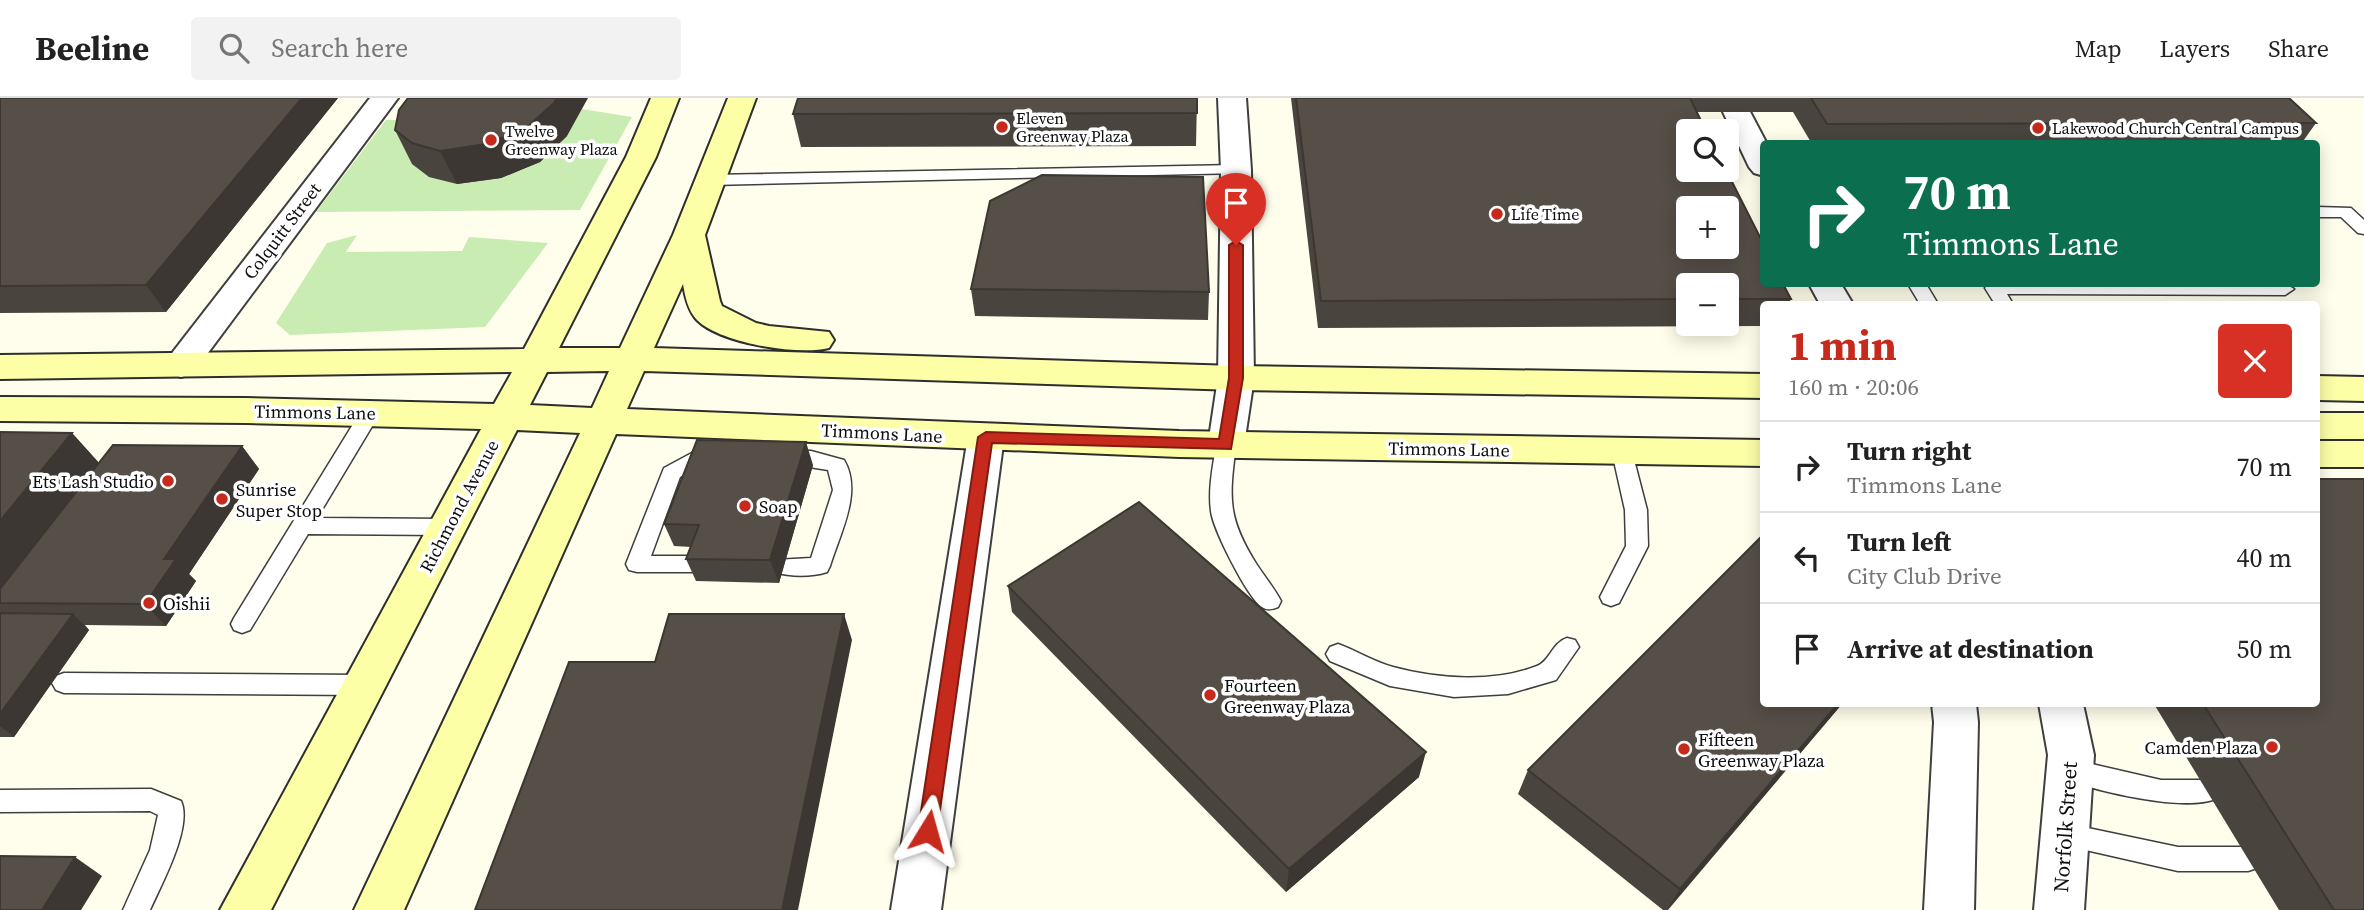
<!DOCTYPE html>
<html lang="en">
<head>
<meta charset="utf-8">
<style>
	:root { --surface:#fff; --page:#f2f2f2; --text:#222; --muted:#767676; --line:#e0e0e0; --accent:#c52a1c }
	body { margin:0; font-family:"Source Serif 4",serif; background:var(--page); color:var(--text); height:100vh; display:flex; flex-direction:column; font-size:26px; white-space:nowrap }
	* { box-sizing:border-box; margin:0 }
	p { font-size:23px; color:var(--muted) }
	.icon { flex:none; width:38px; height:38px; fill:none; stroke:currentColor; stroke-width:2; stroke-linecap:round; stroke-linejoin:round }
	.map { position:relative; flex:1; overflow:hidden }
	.drawer { position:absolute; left:1760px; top:203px; width:560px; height:406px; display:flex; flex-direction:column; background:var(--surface); border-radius:7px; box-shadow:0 4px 18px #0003 }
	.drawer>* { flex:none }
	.hud { position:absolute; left:1760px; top:42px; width:560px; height:147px; border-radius:7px; box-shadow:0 4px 18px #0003; background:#0b6e4f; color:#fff; overflow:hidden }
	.buttons { position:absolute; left:1676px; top:21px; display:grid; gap:14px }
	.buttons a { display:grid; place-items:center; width:63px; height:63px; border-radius:7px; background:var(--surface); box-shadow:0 4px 18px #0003; font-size:35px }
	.pin { position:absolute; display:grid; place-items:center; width:60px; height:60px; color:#fff; margin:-72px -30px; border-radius:50% 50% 50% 0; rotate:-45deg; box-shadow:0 0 7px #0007 }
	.pin .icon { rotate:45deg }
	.me { position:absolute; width:77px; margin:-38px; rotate:8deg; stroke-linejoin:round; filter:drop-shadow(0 0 5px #0008) }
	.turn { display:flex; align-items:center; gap:24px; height:147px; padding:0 28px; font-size:32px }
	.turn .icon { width:91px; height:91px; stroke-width:2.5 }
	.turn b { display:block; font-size:49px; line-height:60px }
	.round { display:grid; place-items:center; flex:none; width:74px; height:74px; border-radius:7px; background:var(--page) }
	.overview { display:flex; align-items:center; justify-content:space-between; height:119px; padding:0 28px }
	h1 { font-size:42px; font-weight:700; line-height:52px; color:var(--accent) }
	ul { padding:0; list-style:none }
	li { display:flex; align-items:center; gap:21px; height:91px; padding:0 28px; border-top:2px solid var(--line) }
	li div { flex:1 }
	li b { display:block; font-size:26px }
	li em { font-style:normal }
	header { display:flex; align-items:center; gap:42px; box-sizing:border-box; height:98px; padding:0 35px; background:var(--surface); border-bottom:2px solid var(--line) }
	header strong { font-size:33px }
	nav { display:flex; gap:38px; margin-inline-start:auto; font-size:24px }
	.search { width:490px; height:63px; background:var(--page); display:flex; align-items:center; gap:18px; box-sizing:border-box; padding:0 24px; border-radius:7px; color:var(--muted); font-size:26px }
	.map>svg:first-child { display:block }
	.green { fill:#c9ecb3 }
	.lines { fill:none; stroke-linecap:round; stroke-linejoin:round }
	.lane-casing { stroke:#3f3f3f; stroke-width:3 }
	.street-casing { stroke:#3f3f3f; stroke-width:4 }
	.secondary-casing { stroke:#2e2e2e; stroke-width:4 }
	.lane { fill:#fff; fill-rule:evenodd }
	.street { fill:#fff; fill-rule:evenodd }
	.secondary { fill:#fdffa7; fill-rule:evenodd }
	.wall { fill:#4a443e; fill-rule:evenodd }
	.shaded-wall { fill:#3c3732 }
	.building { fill:#564f48; stroke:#3c3732; stroke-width:2; fill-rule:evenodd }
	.route { fill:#c52a1c; stroke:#801b12; stroke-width:2 }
	.poi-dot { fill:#c52a1c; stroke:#fff; stroke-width:2.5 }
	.labels { text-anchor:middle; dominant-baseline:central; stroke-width:7; stroke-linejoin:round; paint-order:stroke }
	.far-poi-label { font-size:16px; fill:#0c0c0c; stroke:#fff; text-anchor:start }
	.street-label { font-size:18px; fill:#0c0c0c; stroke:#fff }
	.poi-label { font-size:18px; fill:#0c0c0c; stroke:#fff; text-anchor:start }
	.near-street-label { font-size:21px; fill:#0c0c0c; stroke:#fff }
</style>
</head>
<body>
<header>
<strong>Beeline</strong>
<div class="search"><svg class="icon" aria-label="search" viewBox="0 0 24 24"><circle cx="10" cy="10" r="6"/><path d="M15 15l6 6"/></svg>Search here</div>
<nav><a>Map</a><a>Layers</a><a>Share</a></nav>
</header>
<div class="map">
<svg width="2364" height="812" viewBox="0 0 2364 812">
	<rect width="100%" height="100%" fill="#fffeec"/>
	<path class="green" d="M582,11L632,19L580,112L316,114L386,22H433L457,86C520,78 551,70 582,11Z
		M357,137L346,154L462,153L469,139L548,145L485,229L290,237L276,225L327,145Z"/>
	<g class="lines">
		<defs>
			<path id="lane" d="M1236,67L1244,72L1242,75L711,87L703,82L711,77Z
				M2317,109L2351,110L2364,122V136L2358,135L2341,119H2317Z
				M1908,186H1926L1938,206H1920Z
				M1988,186H2286L2294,191L2285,197L2007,196L2013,206H1995L1985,190Z
				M370,308L377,310L380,315L317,420L448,421L456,423L459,429L456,435L448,437L308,436L250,532L242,535L234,532L231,526L234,520L363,310Z
				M1226,340L1233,342L1236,347C1229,400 1227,420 1257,467C1265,479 1274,490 1281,503L1278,509C1273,511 1267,513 1262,509C1247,499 1213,431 1211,413C1208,391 1213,369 1216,347L1219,342Z
				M1622,347L1629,349L1632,354L1647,412L1648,448L1619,505L1611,508L1603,505L1600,499L1626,448L1625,412L1612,354L1615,349Z
				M703,349L721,352L724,357L721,362L706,364L680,379L651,458H702L710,460L713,466L710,472L702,474H637L629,472L626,466L664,370Z
				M785,352L811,353L844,362C863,394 840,435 830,468L827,474C812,479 790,479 775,474L772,468L775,462L811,460L833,392L828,372L778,364L775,359L778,354Z
				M1567,540L1575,542L1579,549L1556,582L1508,596L1454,599L1390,588L1330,563L1326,556L1330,549L1338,546C1357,553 1374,564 1393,569C1437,581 1494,585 1537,568C1550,563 1552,545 1567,540Z
				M64,575L364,577L372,580L376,587L372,594L364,597L64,595L56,592L52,585L56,578Z
				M2070,661L2161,682H2207L2216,685L2220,693L2216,701C2181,714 2097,693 2061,680L2058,672L2061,664Z
				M151,691L181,703C193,729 161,787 150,812H123L150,752L158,717L150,713L0,714V692Z
				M2064,725L2178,749H2248L2257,752L2261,761L2257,770L2248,773H2178L2055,745L2051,737L2055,729Z"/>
			<path id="street" d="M370,0H398L193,275L181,279L169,275L164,267L169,259Z
				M1218,0H1246L1251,72L1254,280L1244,347L1239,356L1226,360L1213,356L1208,347L1218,280L1221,72Z
				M1737,6L1747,8L1767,46H1764V78L1754,75L1749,69L1723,14L1727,8Z
				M1809,186H1841L1853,206H1820Z
				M986,326L999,330L1004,339L941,812H891L968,339L973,330Z
				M1932,606H1976L1978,624L1974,812H1924L1934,624Z
				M2039,606H2083L2094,657L2084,812H2034L2048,657Z"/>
			<path id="secondary" d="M651,0H679L656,59L559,250H620L673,137L728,0H756L705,137L720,203L722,208L756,225L769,228L829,234L834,242L829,250C798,258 720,245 697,222C688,213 685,198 683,186L654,250L1236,268L1764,276V300L1236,292L644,273L627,311L1179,333L1764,342V368L1179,359L616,336L404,812H354L580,335L517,332L271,812H220L481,331L246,325L0,323V299L246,300L494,306L512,274L0,281V257L524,251L626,59ZM609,273L592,310L530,307L547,274Z
				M2317,278L2364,279V303L2317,302Z
				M2317,315H2364V341H2317Z
				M2317,343H2364V369H2317Z"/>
		</defs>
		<use href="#lane" class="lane-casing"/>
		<use href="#street" class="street-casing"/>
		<use href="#secondary" class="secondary-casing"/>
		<use href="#lane" class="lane"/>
		<use href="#street" class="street"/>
		<use href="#secondary" class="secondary"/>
	</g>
	<path class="wall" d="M0,0H338L166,214L0,215Z
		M1197,0L1196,48L801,49L793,16Z
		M1291,0H2289L2316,25L2301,46H1812L1793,14H1697L1791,201L1789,206H1764V228L1318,230ZM1689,187H1727V226H1689Z
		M395,32L567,38L540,64L501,80L457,86L429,79L412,66Z
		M971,191L1209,194L1208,222L975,218Z
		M0,334L72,335L99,365L242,348L259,371L189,476L196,483L166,528L85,527L89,532L14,639H0Z
		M813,367L779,485L696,483L686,461L691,449L674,448L664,426Z
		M1008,488L1419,679L1286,794L1012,514Z
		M1842,606L1668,812H1663L1518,696L1528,672Z
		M2154,606H2317L2364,812H2279Z"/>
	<path class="shaded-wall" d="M302,0H338L166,214L146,187Z
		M557,0H588L567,38L540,64L501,80L457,86L440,53Z
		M72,335L100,366L0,495V423Z
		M806,344L813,367L779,485L770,462Z
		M242,348L259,371L189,476L196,483L166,528L145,506L164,461Z
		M73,516L89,532L14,639L0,628V616Z
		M844,516L852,542L798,812H782Z
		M1838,606H1842L1667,812L1680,791Z
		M1426,654L1419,679L1286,794L1289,771Z
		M75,759L102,778L81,812H42Z"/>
	<path class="building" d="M0,0H302L146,187L0,188Z
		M408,0H557L554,5L526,30L486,46L440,53L412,45L395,32L399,12Z
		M798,0H1197V15L793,16Z
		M1296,0H1690L1706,33H1689V72H1726L1764,147V186H1783L1791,201H1727V187H1689V201L1321,203ZM1689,110H1727V149H1689Z
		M1811,0H2289L2316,25L1827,26Z
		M1042,77L1203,79L1209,194L971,191L990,103Z
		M0,334L72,335L0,423Z
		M697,342L806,344L770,462L686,461L699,427L664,426Z
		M113,347L242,348L164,461H176L145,506L0,505V491Z
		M2317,381H2364V812H2334L2203,606H2317Z
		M1139,404L1426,654L1289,771L1008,488Z
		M1764,436V606H1838L1680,791L1528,672Z
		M0,515L73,516L0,616Z
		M669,516H844L782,812H475L569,564H655Z
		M0,758L75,759L42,812H0Z"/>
	<path class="route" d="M1236,143L1243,147V280L1231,351L992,345L937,733L935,740L928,742L921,740L918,733L978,339L986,334L1219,341L1229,280V147Z"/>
	<g class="poi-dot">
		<circle cx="1002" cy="29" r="7"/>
		<circle cx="2038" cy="30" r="7"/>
		<circle cx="491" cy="42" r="7"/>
		<circle cx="1497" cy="116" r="7"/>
		<circle cx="168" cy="383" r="7"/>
		<circle cx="222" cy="401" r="7"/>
		<circle cx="745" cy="408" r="7"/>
		<circle cx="149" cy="505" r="7"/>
		<circle cx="1210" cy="597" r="7"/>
		<circle cx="2272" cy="649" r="7"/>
		<circle cx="1684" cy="651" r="7"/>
	</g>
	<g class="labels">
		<g class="far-poi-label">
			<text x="1016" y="20">Eleven<tspan x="1016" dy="18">Greenway Plaza</tspan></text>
			<text x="2052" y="30">Lakewood Church Central Campus</text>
			<text x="505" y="33">Twelve<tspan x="505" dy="18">Greenway Plaza</tspan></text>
			<text x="1511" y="116">Life Time</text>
		</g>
		<g class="street-label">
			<text transform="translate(282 133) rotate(-53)">Colquitt Street</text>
			<text transform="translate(315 314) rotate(1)">Timmons Lane</text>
			<text transform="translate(882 335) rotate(3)">Timmons Lane</text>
			<text transform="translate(1449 351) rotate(1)">Timmons Lane</text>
			<text transform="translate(459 408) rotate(-62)">Richmond Avenue</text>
		</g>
		<g class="poi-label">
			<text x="154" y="383" text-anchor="end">Ets Lash Studio</text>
			<text x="236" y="391">Sunrise<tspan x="236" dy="21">Super Stop</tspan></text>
			<text x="759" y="408">Soap</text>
			<text x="163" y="505">Oishii</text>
			<text x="1224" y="587">Fourteen<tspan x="1224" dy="21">Greenway Plaza</tspan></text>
			<text x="1698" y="641">Fifteen<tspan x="1698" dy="21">Greenway Plaza</tspan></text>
			<text x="2258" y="649" text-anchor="end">Camden Plaza</text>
		</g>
		<g class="near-street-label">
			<text transform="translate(2065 729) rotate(-86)">Norfolk Street</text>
		</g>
	</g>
</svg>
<div class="buttons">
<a><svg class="icon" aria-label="search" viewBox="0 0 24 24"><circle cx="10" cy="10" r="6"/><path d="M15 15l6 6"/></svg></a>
<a>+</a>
<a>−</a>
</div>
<div class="pin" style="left:1236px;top:147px;background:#d93025"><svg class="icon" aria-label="arrive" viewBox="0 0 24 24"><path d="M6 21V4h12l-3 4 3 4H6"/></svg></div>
<svg class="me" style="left:928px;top:733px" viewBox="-20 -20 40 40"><path d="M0-17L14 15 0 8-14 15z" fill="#c52a1c" stroke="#fff" stroke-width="4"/></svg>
<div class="hud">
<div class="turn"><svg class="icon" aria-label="right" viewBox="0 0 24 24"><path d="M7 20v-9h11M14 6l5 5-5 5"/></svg><div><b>70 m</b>Timmons Lane</div></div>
</div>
<section class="drawer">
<div class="overview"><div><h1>1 min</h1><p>160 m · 20:06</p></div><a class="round" style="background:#d93025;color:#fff"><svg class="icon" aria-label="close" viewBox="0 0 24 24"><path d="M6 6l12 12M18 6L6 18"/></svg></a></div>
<ul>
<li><svg class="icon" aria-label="right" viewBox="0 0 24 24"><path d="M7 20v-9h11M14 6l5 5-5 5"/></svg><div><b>Turn right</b><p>Timmons Lane</p></div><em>70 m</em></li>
<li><svg class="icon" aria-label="left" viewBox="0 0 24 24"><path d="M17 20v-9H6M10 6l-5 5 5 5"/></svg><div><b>Turn left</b><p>City Club Drive</p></div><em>40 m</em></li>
<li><svg class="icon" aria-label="arrive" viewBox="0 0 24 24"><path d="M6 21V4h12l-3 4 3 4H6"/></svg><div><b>Arrive at destination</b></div><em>50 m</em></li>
</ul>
</section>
</div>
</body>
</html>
